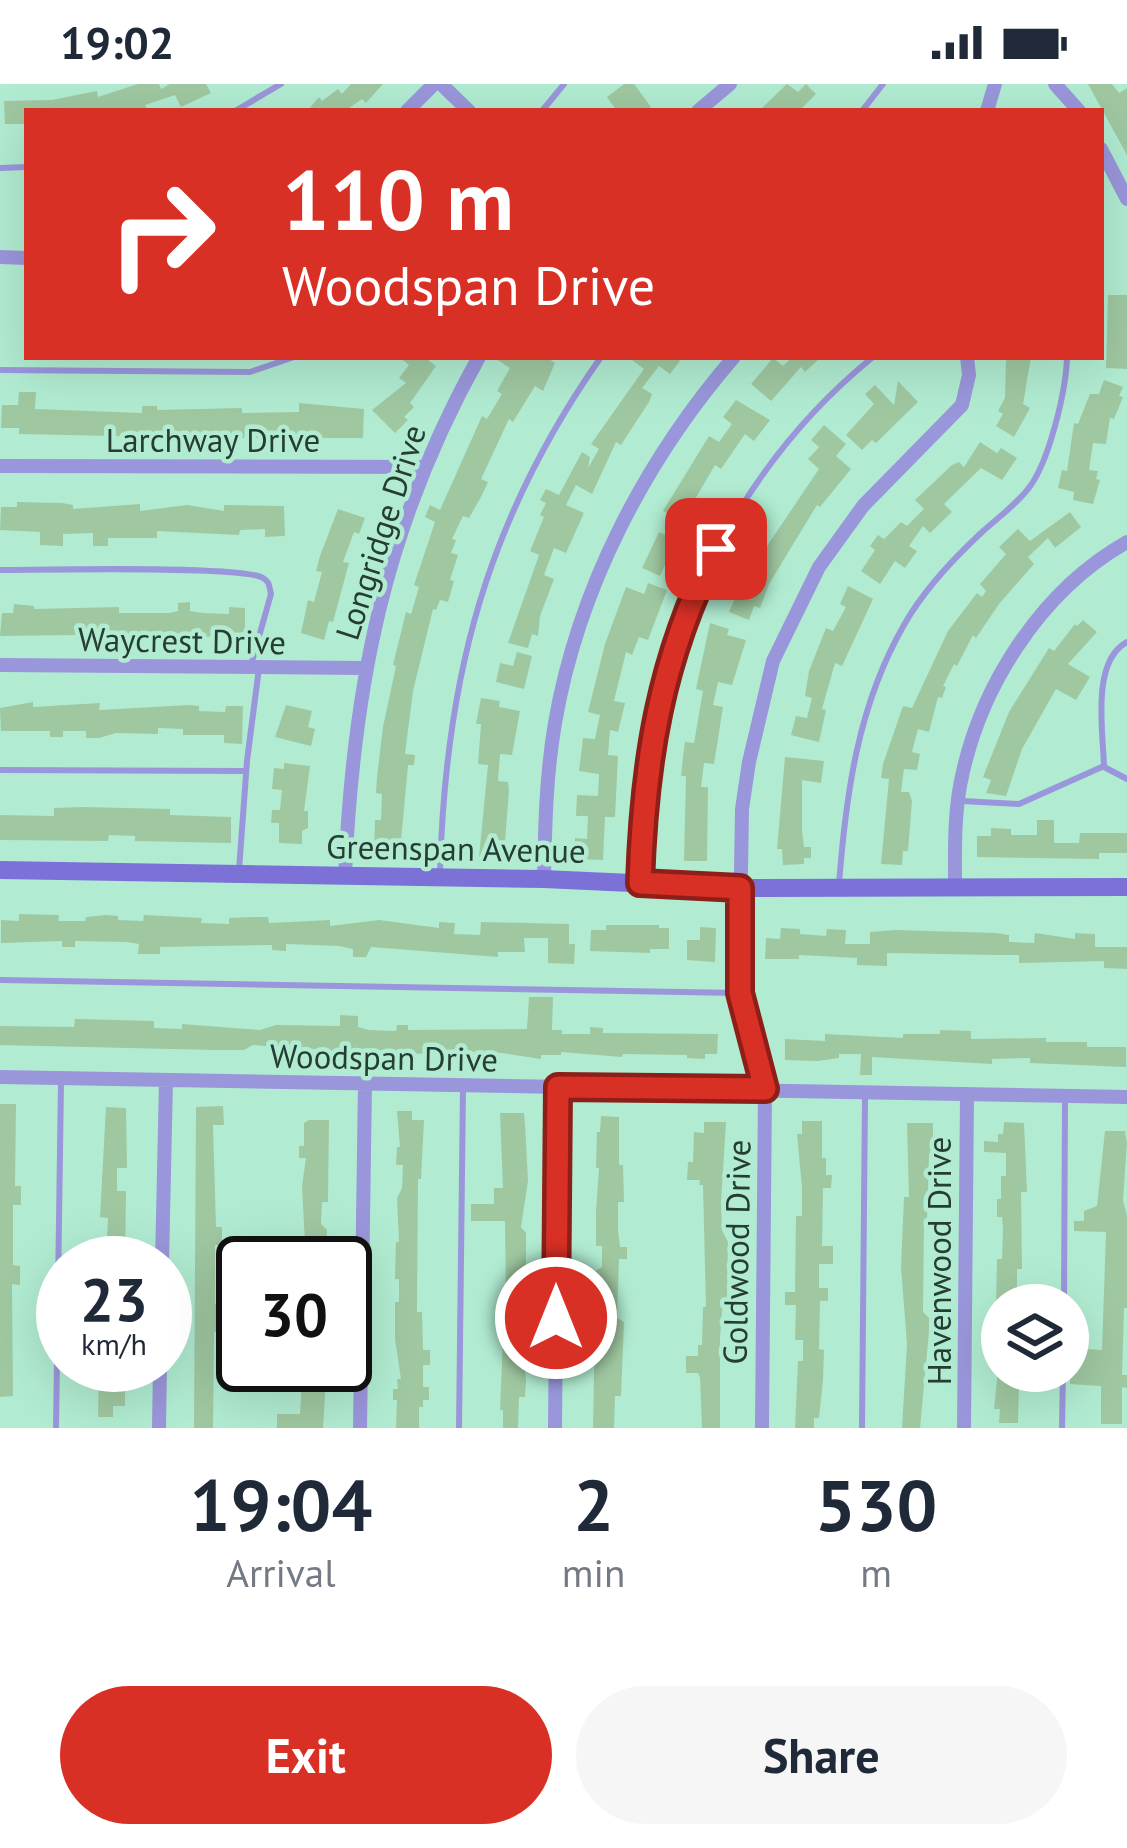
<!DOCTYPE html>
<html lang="en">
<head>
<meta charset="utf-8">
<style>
	:root { --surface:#fff; --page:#f6f6f7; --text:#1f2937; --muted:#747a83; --accent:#d93025 }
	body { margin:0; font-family:"PT Sans",sans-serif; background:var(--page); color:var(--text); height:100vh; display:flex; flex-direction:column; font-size:45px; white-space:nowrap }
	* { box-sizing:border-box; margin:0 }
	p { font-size:39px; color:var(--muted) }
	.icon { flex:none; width:66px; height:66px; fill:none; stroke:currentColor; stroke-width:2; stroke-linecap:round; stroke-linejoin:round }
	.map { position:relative; height:1344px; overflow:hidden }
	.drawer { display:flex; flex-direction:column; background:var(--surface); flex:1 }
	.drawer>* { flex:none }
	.guide { position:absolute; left:24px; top:24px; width:1080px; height:252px; border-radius:0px; box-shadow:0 12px 48px #0002; background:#d93025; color:#fff; overflow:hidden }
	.fabs { position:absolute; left:981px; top:1200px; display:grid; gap:24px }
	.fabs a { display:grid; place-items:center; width:108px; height:108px; border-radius:50%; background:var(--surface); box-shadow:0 12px 48px #0002; font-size:60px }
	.speed { position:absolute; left:36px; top:1152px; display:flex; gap:24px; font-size:60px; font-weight:700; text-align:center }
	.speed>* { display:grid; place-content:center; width:156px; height:156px; border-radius:50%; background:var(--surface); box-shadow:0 12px 48px #0002; line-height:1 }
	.speed small { font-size:30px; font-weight:400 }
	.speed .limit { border:6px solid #111; border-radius:18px; background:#fff; color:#111 }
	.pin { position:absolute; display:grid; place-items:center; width:102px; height:102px; color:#fff; margin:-51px; border-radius:24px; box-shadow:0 6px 18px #0006 }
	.me { position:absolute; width:132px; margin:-66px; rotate:0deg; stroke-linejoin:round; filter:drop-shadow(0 0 9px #0008) }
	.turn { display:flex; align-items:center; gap:42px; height:252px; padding:0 60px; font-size:54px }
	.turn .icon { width:156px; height:156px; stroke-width:2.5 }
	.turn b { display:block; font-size:84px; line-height:102px }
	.eta { display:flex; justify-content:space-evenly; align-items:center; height:204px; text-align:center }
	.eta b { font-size:72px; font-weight:600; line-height:84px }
	.action { display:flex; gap:24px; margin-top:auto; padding:24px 60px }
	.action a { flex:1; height:138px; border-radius:72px; background:var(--accent); color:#fff; font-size:48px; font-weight:600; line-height:138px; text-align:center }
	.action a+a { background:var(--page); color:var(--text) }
	.status { display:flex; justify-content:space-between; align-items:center; height:84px; padding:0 60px; background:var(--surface); direction:ltr }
	.status svg { height:33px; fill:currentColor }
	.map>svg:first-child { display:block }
	.building { fill:#9fc8a1 }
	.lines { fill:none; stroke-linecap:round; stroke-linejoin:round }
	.lane { stroke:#9a96db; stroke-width:6 }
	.street { stroke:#9a96db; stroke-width:14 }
	.secondary { stroke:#7c71d7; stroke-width:18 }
	.route-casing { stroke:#8d1f18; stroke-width:30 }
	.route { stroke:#d93025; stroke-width:21 }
	.labels { text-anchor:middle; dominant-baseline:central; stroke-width:9; stroke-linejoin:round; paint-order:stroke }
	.street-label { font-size:33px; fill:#253d33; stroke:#b1ecd2 }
</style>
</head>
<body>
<div class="status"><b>19:02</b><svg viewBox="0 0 49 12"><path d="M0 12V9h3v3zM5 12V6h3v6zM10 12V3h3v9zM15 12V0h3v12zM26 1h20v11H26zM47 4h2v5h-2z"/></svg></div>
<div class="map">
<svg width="1127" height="1344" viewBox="0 0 1127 1344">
	<rect width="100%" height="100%" fill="#b1ecd2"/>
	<path class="building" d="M138,0H159L161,5L170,0H206L211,9L181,23L175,11L145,21L148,27H27V40H5L4,17L52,16L97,7L98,13Z
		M351,0H383L366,19L362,15L345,27H307L319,13L322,17L338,5L342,10Z
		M624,0H634L651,23L645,27H617L607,13Z
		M787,0L798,8L806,0L816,10L799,27H759Z
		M1088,0H1112L1119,9L1127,4V71Z
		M1108,211H1127V285L1106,284Z
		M399,273H424L436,282L410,319L414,323L404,333L408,336L395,349L372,326L406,299L399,294L409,281Z
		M493,273H546L555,279L543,307L535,302L513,338L509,335L481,395L488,398L481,413L469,434L463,432L452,455L456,456L451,469L458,471L450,496L454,497L448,518L440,516L436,526L433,525L413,607L405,670L415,671L414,681H408L400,768L374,767L375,736H381L382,710L376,709L377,693L383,643L396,582L393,581L406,528L411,530L419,503L414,501L435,438L425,433L430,421L440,426L482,332L487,335L502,310L497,307L510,284Z
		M628,273H674L680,277L670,290L659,282L642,304L652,310L649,318L621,361L616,358L592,410L576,401L566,421L584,429L566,469L554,464L544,491L554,495L540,532L538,552L532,550L528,564L508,559L539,471L530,467L544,433L540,431L546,419L540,416L546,405L559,411L582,368L590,373L588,384L599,365L591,360L644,285Z
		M792,273H821L805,288L801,283L771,317L751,300L773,274L783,282Z
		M1010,273H1031L1023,320L1030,324L1014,353L996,342L1003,330L998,327L1005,314L1006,277Z
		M1104,296L1123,303L1119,312L1123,313L1114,335L1110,334L1106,360L1093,359L1089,386L1098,387L1096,395L1100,396L1093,420L1073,416L1074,408L1058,404L1062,386L1067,387L1074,339L1078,340L1090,310H1099Z
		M898,297L918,318L876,359L872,356L862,366L846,351L874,320L865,310L875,301L894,321Z
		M19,308H36L35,325L142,329V322H157V326L242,324V329L299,328V319L364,325L363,354H226V348L157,353L19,350V344H1L2,321H18Z
		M736,316L770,336L754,357L745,350L721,385L715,381L691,422L701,427L692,443L663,427L709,352L719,358L732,340L723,333Z
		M824,341L846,360L836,372L851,385L820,423L817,421L769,500L760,524L754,522L749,536L729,528L760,459L767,462L819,385L808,375L819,363L811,356Z
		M980,358L997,369L1001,364L1017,374L1002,396L981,384L944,420L952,428L930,449L923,442L909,462L917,467L905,484L895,477L880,500L861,487L875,466L870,462L878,451L884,455L901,438L907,442L924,425L915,416L952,381L959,378L964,383Z
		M17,418L62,419L73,421V425L140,420V427L187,421L224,427V421L284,422L285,452L265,453V445L240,446L239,451L157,447V454H108V462H93V449L63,450V462L40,461V448L0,446L1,423H17Z
		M338,425L365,434L359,450L354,448L343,478L349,479L333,538L329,537L324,556L301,549L308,516L314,518L322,488L316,487L320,472Z
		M1070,428L1081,443L1055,464L1048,454L1028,473L1034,480L999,520L976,554L973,551L957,582L954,580L943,602L946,603L942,614L938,613L929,648L918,645L912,668L920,670L917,686L904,685L901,708H909L912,717L908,767H903L902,781L881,780L889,695L881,694L883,680L903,622L912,624L948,547L977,509L982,513L986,507L980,500L1006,470L999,463L1018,445L1030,457Z
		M659,448L676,456L660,492L642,484Z
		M648,499L667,506L648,556L639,553L632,571L626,568L614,617L625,619L618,648L610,646L608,671L618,672L615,733H605L603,776L574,775L575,754L587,755L588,732H576L577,711L598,712L599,690L579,687L583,654L595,655L600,631L588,628L605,560L626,503L644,510Z
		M848,502L873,515L842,582L835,579L822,625L826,626L819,658L791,651L796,632L807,634L812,614L805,612L809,587L826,544L833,547L846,523L840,520Z
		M190,518V527L203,529L229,530V523L245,524V552L128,554L103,553L104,546H75V551L0,552L2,529H13L14,520L34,522V525L119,523V529H169L178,527V519Z
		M1083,536L1097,548L1068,580L1090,593L1076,616L1056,605L1022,665L1006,712L986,709L991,696L983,693L1009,628L1049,564L1054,567L1075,540L1077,542Z
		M710,539L729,545L727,551L746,556L732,601L718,598L713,621L723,623L714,680L704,679L701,703H708L707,777H684L686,692H681L683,673L685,658L694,659L703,607L696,605Z
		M517,568L532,572L524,605L496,598L500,579L513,582Z
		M481,614L500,617L499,623L520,627L512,671L500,670L498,697L508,698L509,706L505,759H500V773H479L488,681L478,680L481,640H476Z
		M33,618V623L100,619L99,626L189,621L199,622V627L225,628L226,622H243L242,660L224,659V651H183V645L158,644V650L116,649L99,654H86V647H63V653H50V647H1L0,624Z
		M286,621L312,627L308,643L315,645L311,662L275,653Z
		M785,673L824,677L821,699L802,696V746L804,763H811V774H804V780L783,781L782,765H777Z
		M284,679L310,682L304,727H308V744L302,747V760L279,759V739H271L272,726H280L282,706L272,705L274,684L284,685Z
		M83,723L170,725V731L231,733V759L135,757V752L109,751L108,757L0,756V731L54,732V724Z
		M1037,736H1054V759H1079L1080,749H1127V769H1099V775L977,773V752H991V744L1011,745V751H1037Z
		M19,830L59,831L58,837H85L86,833L106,831L118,832V836L143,837L144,831L202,834L201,839L229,840V834L253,833H268L269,839L330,836V842L379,836L439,844V838L455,839L454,850L480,851L481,838L569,840V860H575L574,880L548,879V854H524L525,868H498V873L371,863L366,873H353V865L339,862L286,860V867L272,866V861L160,863V870H138L139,860L127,858L75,857V863H62V857L1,859V836L19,837Z
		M606,841H659V844H669V865H650V869L590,867L591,846H606Z
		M700,843L716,844L715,878L687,876V856H700Z
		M781,844L800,845V850L826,852L827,845L846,846L845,860H870V848L896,846L996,849L1009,851V858L1034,859L1035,849L1075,855V849L1095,850V863H1127V885L1104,884V877L1019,879V871H996L887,869V882L857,881V874L799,871V875H765L766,854L780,855Z
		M529,913H553L552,946H562V950H590V943L603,944V949L718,950L717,970H705V975L687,974V971L623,970L622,973L561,968V971H541V975L502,969L429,966V970L348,968V974H334V968L315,965L275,966V963L253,961L244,966H213L0,961V942L74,943L75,935L154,937V944L182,945V940L260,946L276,941L340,942V931L358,932V943L369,946L396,947L397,941H408V946L527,945Z
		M940,946L971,947V955L1046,954V958H1087V963H1126V983L1030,979V974L992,975V980L872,973V991H860L861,970H839V974L817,977L785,976V955L825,957V950L903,954V950H940Z
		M0,1020H16L15,1102H21V1121H13V1181L20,1182V1201L12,1200L13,1312L0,1313Z
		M223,1022L224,1041H213L216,1143H222V1161H215V1220L221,1219L222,1248H214L213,1344H194L196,1023Z
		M106,1023L126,1024L127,1084H117V1107H126L125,1176L106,1175L108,1134L100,1133Z
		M397,1027H412V1036H424L421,1095H418L417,1228H422L423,1266H430V1281H423V1303H429V1316H423V1323H419V1344H396L397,1316H393V1305H398L397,1295H401L395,1255V1218H399V1195H395L396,1158H399L397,1114L402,1104L403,1081H396L397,1063H400Z
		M500,1029H524L525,1040L528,1097L521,1143L526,1149V1240L522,1241L526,1298L525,1313H519L518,1344H503V1326H500L504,1231H497V1219H506L505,1137H471V1120H494V1104H503Z
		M601,1032L619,1033V1081H623L624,1118H618V1145L620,1163H627V1175H619L617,1234L624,1238L621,1312H615L614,1344H593L595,1238L599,1239V1213L594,1188L602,1183V1162H596V1128L599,1084H596L597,1048H600Z
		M309,1036H329L328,1118H322L321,1140L327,1146L326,1179H306L302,1102L306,1074H299V1062H304V1039Z
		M802,1037H822V1074H826V1091H832L831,1104H823L822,1162H833V1180H819V1204H828V1217H820L819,1265L824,1266L823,1296L819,1334H814V1344H795L798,1277H803V1256H795L796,1221H785V1208H795L796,1132H802V1104L797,1050H802Z
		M704,1038H726L721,1118L722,1146L728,1158L727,1216H723L720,1254V1344H702L700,1293L698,1289H686V1272H698V1261H702L703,1223H706L703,1101H699L700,1096H687L688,1078H693L694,1048L704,1049Z
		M1004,1038L1024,1039L1027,1108H1021L1022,1185H1017V1221H996L997,1175H1002L1003,1145L1002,1133H997V1115H1001V1092H1006V1069L984,1068V1057L998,1058V1050H1003Z
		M907,1039H933V1059H937V1071H929L927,1138H924L923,1228L929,1234V1248L920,1344H902L907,1260L901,1183L904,1113H909Z
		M1105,1047H1125L1127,1059L1123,1116L1127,1132V1224H1124L1122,1291H1127V1304L1122,1303V1340H1101V1302L1070,1300L1071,1264L1102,1266L1106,1148L1074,1147V1137H1084V1127L1097,1122Z
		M99,1281H116V1305H125V1322H113V1333H98Z
		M303,1281H322V1293H326L323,1344H277V1330H300Z
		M998,1287H1023L1024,1299H1019L1018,1339H999L1000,1325H994Z"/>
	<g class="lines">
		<path class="lane" d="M235,27L281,0
			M542,27L564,0
			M862,27L883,0
			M0,84L27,83
			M0,286L250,288L294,273
			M0,486C38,486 243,481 263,494C270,498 269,502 271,510L251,581
			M1104,683L1127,695
			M0,686L246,687
			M962,717L1019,720L1104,682C1103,648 1091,577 1127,558
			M239,786L247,677L259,584
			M440,789C445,593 487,435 601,273
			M641,793C642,754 642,713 648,674C672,519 751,372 873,273
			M839,800C846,709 858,621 904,541C923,507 952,476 981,449C996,435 1015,422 1028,405C1049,379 1066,307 1067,273
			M0,896L739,909
			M1064,1221L1065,1015
			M56,1344L61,998
			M459,1344L463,1004
			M862,1344L865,1012
			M1062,1344L1063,1287"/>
		<path class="street" d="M441,0L469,27
			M1055,0L1079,27
			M407,27L434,0
			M698,27L730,0
			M987,27L995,0
			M1101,65L1127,115
			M0,173L27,174
			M0,382L425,383
			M0,581L364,584
			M345,791C353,601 385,441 479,273
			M544,795C545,743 546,691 555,639C578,505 645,376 734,273
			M955,803C955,769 954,735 960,702C978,605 1040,507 1127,458
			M0,993L1127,1013
			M162,1179L166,996
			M159,1344L160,1281
			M360,1344L365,999
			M555,1344L558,1003
			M762,1344L765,1005L739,909L742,725L749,678L773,577L819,483L863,422L962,321L969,291L967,273
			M964,1344L967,1010"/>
		<path class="secondary" d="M0,786L544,795L740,804L1127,803"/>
	</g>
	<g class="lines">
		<defs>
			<path id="route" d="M556,1234L558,1003L765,1005L740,909V804L640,799C644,678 660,575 716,465"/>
		</defs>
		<use href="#route" class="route-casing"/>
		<use href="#route" class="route"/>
	</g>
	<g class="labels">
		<g class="street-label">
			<text x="213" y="355">Larchway Drive</text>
			<text transform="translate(380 448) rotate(-72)">Longridge Drive</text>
			<text transform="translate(182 556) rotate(1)">Waycrest Drive</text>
			<text transform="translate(456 764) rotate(1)">Greenspan Avenue</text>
			<text transform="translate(384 973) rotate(1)">Woodspan Drive</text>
			<text transform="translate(736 1168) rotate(-89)">Goldwood Drive</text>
			<text transform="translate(938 1177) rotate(-90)">Havenwood Drive</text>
		</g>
	</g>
</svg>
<div class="fabs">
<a><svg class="icon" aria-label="layers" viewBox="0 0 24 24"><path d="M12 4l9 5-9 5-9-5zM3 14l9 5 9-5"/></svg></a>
</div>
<div class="speed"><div>23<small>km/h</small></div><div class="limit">30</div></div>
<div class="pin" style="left:716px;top:465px;background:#d93025"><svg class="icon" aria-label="arrive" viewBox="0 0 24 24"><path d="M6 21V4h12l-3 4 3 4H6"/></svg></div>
<svg class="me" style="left:556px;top:1234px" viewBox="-20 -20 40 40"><circle r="17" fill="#d93025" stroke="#fff" stroke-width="3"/><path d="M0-11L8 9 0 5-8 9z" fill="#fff"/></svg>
<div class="guide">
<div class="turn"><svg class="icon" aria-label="right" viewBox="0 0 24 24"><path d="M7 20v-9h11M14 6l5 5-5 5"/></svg><div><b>110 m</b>Woodspan Drive</div></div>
</div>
</div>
<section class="drawer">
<div class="eta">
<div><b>19:04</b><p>Arrival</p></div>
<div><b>2</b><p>min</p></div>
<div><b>530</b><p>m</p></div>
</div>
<div class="action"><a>Exit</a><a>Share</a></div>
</section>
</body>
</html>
